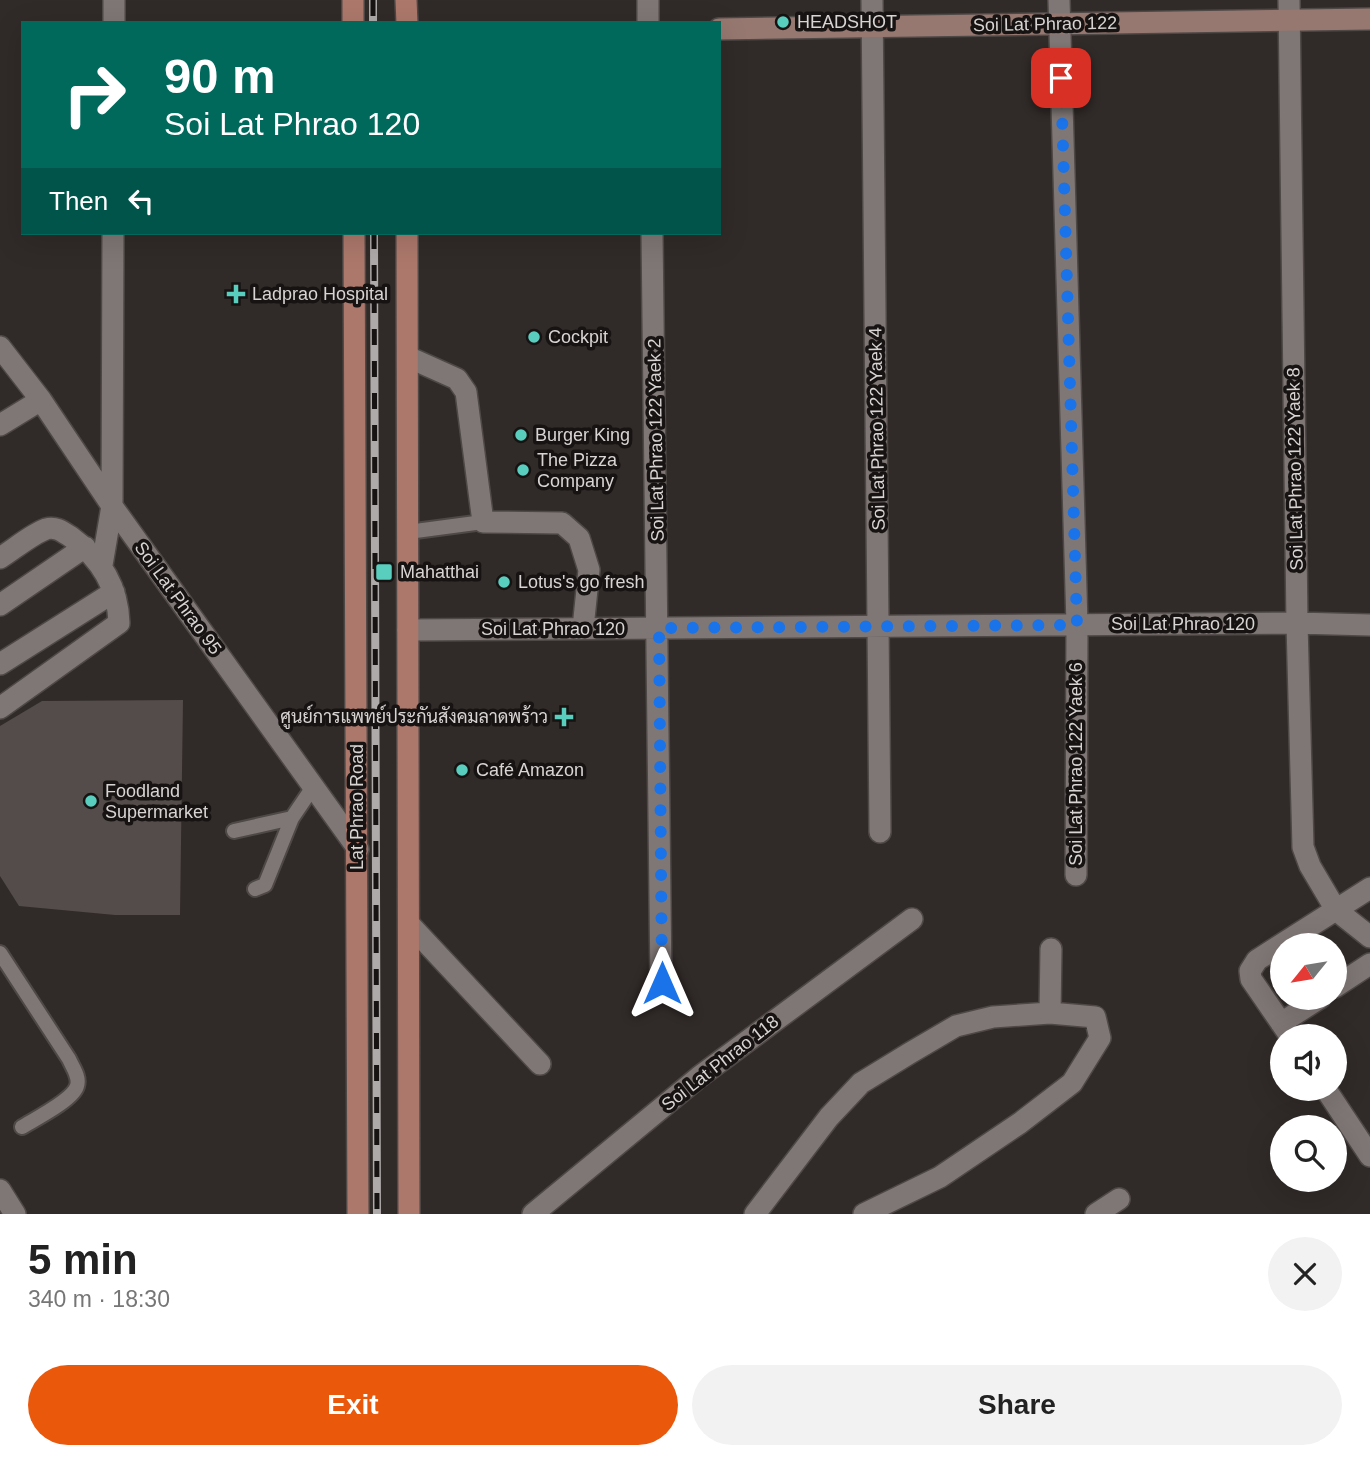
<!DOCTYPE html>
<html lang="en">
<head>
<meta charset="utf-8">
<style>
	:root { --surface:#fff; --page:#f2f2f2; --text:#222; --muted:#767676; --accent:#ea580c }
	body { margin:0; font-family:Helvetica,Sarabun,sans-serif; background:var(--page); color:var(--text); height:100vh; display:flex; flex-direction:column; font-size:26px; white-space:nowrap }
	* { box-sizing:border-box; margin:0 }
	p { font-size:23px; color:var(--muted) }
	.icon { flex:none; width:38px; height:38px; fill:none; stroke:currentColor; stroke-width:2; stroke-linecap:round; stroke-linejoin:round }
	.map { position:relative; height:1214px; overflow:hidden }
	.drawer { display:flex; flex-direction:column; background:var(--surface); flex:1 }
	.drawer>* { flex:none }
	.hud { position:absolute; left:21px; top:21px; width:700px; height:214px; border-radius:0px; box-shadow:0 7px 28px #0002; background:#00695c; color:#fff; overflow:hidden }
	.needle { width:46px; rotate:240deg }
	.controls { position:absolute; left:1270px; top:933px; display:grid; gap:14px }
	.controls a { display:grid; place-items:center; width:77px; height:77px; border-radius:50%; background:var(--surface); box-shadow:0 7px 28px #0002; font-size:35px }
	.pin { position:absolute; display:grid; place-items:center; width:60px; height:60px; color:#fff; margin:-30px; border-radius:14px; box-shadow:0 4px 10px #0006 }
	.me { position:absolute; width:77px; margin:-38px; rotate:0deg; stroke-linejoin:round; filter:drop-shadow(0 0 5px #0008) }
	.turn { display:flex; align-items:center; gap:24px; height:147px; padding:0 28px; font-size:32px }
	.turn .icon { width:91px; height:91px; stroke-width:2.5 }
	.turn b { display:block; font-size:49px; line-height:60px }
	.then { display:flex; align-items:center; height:66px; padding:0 28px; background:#0003; gap:14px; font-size:26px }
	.round { display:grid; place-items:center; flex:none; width:74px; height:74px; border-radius:37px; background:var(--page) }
	.head { display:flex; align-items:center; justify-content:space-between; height:119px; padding:0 28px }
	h1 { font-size:42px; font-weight:800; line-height:52px }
	.cta { display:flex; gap:14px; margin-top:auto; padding:14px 28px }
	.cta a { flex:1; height:80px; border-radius:42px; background:var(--accent); color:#fff; font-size:28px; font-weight:800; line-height:80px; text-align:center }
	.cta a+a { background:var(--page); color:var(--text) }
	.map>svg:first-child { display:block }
	.building { fill:#534c4a }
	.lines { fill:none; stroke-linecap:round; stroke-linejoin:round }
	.lane-casing { stroke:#4e4847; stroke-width:18 }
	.street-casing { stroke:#4e4847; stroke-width:24 }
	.secondary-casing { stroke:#4e4847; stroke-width:24 }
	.primary-casing { stroke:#4e4847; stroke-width:24 }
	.lane { stroke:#7f7775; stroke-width:14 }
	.street { stroke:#7f7775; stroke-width:21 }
	.secondary { stroke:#967870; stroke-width:21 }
	.primary { stroke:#ad786c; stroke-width:21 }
	.rail-casing { stroke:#aeaaa9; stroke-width:8 }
	.rail { stroke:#161312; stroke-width:5; stroke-dasharray:16; stroke-linecap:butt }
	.route { stroke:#1a73e8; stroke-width:12; stroke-dasharray:0 21.6 }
	.poi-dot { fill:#59cebf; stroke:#161312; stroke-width:2.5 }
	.labels { text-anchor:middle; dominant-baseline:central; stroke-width:7; stroke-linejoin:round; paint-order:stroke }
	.poi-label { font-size:18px; fill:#d8d4d3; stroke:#161312; text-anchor:start }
	.street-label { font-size:18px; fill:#d8d4d3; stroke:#161312 }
</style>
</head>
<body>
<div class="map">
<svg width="1370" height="1214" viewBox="0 0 1370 1214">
	<rect width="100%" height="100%" fill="#302a28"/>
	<path class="building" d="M183,700L180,915H115L19,906L0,876V726L42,701Z"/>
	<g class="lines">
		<defs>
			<path id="lane" d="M408,532L483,522
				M234,831L292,818
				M255,889L265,885L292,818L313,787
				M0,953L69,1059C73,1068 80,1077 77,1086C73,1100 35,1119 22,1127"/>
			<path id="street" d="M648,0V23
				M872,0L880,832
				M1059,0L1077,625L1076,875
				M1289,0L1297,623L1303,847L1310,866L1336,910L1370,937
				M114,23V0
				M652,233L661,983
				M0,347L41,400L112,506L358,849
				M408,357L457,379L466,392L483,522L562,523L579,538L589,570L583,628
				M0,425L41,400
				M0,558C13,550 32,534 46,529C56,526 63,532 71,537C100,558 118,586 119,623L0,708
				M102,565L112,506L113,233
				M0,605L85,547
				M408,630L1297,623L1370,625
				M0,664L114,592
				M409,924L540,1064
				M1335,987L1370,964
				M1050,1013L1051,949
				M1281,1023L1320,998
				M1290,1036L1251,979L1250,971L1257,960L1370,888
				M1325,1088L1370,1156
				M0,1190L15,1214
				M533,1214L699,1077L912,919
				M755,1214L829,1117L861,1083L910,1053L956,1026L993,1017L1050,1013L1095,1017L1100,1038L1072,1083L1020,1123L940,1177L864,1214
				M1096,1214L1119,1199"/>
			<path id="secondary" d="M719,29L1370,19"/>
			<path id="primary" d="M353,0V23
				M406,0L407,23
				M354,233L358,1214
				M407,233L409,1214"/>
		</defs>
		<use href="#lane" class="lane-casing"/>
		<use href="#street" class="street-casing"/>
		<use href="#secondary" class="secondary-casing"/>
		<use href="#primary" class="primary-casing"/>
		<use href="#lane" class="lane"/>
		<use href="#street" class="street"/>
		<use href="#secondary" class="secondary"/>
		<use href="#primary" class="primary"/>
		<defs>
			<path id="rail" d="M373,0V23
				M374,233L377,1214"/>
		</defs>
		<use href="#rail" class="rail-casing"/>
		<use href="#rail" class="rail"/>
	</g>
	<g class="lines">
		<path class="route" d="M662,983L659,628L1077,625L1061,78"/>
	</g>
	<g class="poi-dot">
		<circle cx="783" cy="22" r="7"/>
		<path d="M232.5 283.5h7v7h7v7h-7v7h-7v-7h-7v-7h7z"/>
		<circle cx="534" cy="337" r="7"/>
		<circle cx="521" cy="435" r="7"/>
		<circle cx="523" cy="470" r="7"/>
		<rect x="375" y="563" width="18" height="18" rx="3.5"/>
		<circle cx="504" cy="582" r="7"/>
		<path d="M560.5 706.5h7v7h7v7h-7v7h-7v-7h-7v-7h7z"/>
		<circle cx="462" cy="770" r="7"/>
		<circle cx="91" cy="801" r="7"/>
	</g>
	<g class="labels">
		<g class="poi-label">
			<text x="797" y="22">HEADSHOT</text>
			<text x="252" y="294">Ladprao Hospital</text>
			<text x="548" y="337">Cockpit</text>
			<text x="535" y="435">Burger King</text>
			<text x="537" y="460">The Pizza<tspan x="537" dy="21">Company</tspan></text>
			<text x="400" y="572">Mahatthai</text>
			<text x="518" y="582">Lotus's go fresh</text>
			<text x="548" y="717" text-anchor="end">ศูนย์การแพทย์ประกันสังคมลาดพร้าว</text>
			<text x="476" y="770">Café Amazon</text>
			<text x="105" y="791">Foodland<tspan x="105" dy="21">Supermarket</tspan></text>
		</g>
		<g class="street-label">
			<text transform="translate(1045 24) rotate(-1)">Soi Lat Phrao 122</text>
			<text transform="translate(877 429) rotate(-91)">Soi Lat Phrao 122 Yaek 4</text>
			<text transform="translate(656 440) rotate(-91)">Soi Lat Phrao 122 Yaek 2</text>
			<text transform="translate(1295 469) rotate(-91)">Soi Lat Phrao 122 Yaek 8</text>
			<text transform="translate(178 598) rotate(54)">Soi Lat Phrao 95</text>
			<text x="1183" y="624">Soi Lat Phrao 120</text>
			<text x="553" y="629">Soi Lat Phrao 120</text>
			<text transform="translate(1076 764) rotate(-90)">Soi Lat Phrao 122 Yaek 6</text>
			<text transform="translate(357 807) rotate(-90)">Lat Phrao Road</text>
			<text transform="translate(720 1063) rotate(-38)">Soi Lat Phrao 118</text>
		</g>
	</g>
</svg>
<div class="controls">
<a><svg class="needle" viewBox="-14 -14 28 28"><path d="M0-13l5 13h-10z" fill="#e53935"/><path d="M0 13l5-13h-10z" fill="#767676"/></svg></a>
<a><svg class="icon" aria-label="sound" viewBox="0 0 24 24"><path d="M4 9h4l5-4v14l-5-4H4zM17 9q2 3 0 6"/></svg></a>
<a><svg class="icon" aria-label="search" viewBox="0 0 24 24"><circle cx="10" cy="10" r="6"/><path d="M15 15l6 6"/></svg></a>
</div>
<div class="pin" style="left:1061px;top:78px;background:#d93025"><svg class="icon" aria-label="arrive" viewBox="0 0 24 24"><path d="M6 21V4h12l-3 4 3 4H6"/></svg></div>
<svg class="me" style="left:662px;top:983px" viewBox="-20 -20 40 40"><path d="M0-17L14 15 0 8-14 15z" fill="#1a73e8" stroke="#fff" stroke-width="4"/></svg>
<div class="hud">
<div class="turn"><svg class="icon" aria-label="right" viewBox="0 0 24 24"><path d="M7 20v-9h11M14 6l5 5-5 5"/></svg><div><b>90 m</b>Soi Lat Phrao 120</div></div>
<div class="then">Then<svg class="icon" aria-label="left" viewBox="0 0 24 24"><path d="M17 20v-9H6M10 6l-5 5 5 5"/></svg></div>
</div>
</div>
<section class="drawer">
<div class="head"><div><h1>5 min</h1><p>340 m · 18:30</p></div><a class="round"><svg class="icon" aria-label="close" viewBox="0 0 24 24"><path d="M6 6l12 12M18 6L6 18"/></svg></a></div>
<div class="cta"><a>Exit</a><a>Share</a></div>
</section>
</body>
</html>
